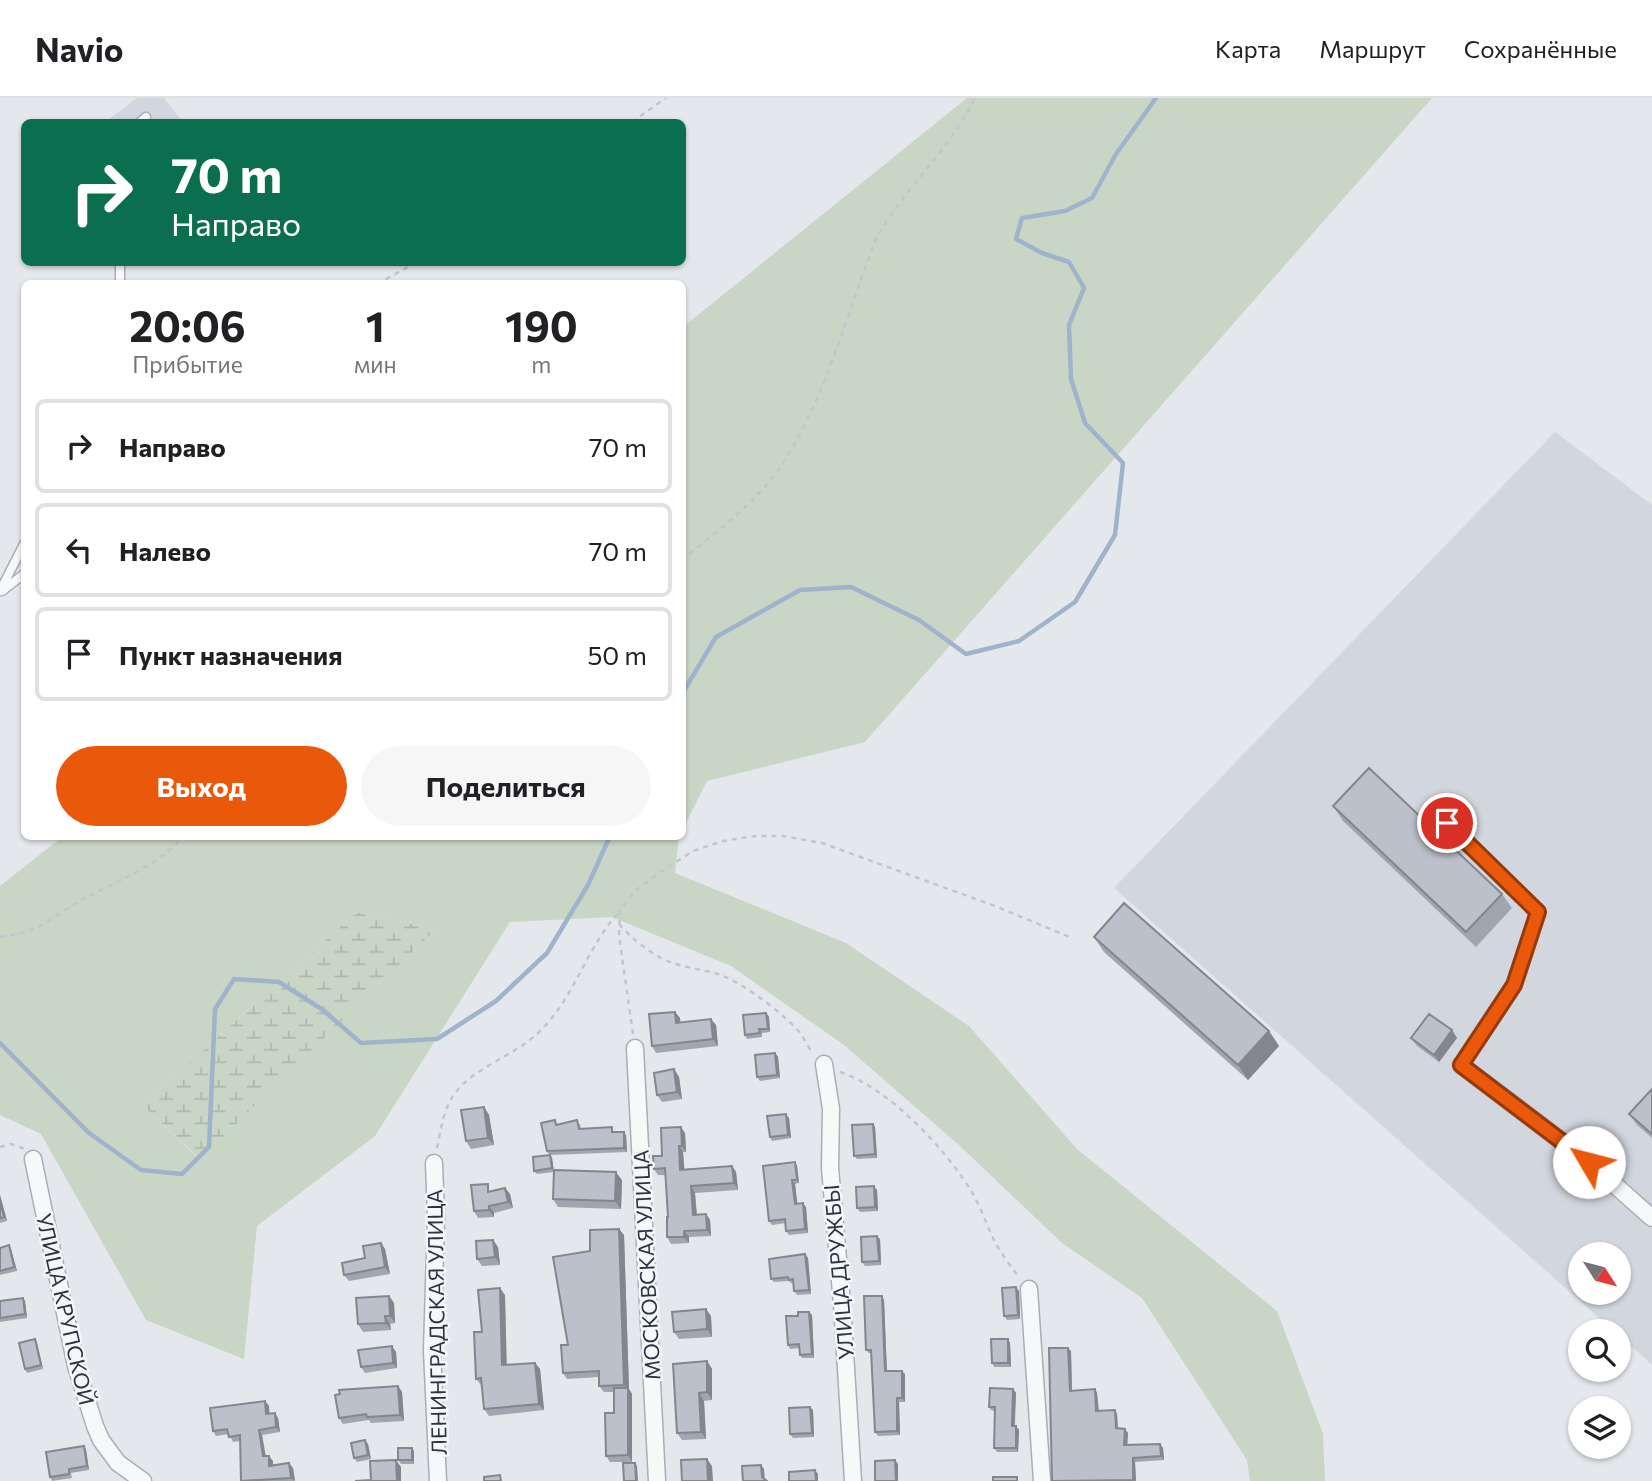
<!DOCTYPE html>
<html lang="ru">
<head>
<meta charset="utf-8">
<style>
	:root { --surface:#fff; --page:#f6f6f6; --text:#202124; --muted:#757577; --line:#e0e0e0; --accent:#ea580c }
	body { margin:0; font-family:Commissioner,sans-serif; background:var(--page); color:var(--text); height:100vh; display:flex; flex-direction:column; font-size:26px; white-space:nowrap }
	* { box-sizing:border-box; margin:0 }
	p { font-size:23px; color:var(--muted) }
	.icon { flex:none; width:38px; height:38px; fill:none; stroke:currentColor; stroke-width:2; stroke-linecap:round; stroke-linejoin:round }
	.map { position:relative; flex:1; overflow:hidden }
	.sheet { position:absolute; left:21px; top:182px; width:665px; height:560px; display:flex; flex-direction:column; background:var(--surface); border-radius:10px; box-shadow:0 2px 5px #0004 }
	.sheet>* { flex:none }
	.guide { position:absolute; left:21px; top:21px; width:665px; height:147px; border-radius:10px; box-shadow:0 2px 5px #0004; background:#0b6e4f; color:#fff; overflow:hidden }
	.needle { width:46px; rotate:126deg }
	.controls { position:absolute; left:1568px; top:1144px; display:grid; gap:14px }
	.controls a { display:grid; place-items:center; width:63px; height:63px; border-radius:50%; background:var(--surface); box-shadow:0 2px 5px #0004; font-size:35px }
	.pin { position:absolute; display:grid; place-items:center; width:60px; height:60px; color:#fff; margin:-30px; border:4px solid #fff; border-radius:50%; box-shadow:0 2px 7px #0007 }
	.me { position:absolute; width:77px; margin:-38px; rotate:307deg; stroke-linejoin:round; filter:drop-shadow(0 0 5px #0008) }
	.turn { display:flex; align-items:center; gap:24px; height:147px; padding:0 35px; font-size:32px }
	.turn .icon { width:91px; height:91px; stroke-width:2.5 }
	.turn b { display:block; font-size:49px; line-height:60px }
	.eta { display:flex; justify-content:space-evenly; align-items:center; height:119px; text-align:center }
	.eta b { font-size:42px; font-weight:700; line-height:49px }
	.action { display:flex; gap:14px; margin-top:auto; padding:14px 35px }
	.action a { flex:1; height:80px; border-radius:42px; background:var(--accent); color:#fff; font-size:28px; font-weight:700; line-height:80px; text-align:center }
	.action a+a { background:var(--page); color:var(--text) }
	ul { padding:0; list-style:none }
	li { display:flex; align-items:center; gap:21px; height:94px; margin:0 14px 10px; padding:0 21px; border:4px solid var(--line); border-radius:10px }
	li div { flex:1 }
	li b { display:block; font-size:26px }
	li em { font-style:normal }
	header { display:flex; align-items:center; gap:42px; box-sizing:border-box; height:98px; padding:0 35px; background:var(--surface); border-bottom:2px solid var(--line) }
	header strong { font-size:33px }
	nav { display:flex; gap:38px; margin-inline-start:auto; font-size:24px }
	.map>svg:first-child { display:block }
	.built { fill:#d2d6de; fill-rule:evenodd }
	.green { fill:#c9d6c5; fill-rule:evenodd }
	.wetland { fill:url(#wetland-marsh) }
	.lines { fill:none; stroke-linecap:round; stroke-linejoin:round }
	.stream { stroke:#9fb4cc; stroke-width:4.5 }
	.lane-casing { stroke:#a9aeb7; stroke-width:11 }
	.street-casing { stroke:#a9aeb7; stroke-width:19 }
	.path { stroke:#c2c5cb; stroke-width:2.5; stroke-dasharray:5 5; stroke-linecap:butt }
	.lane { stroke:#f7f8fa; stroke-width:8 }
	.street { stroke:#f7f8fa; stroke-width:16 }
	.wall { fill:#a1a5ae }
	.shaded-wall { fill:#83868d }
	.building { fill:#bbc0ca; stroke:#83868d; stroke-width:2 }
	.route-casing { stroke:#983908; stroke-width:18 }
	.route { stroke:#ea580c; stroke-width:12 }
	.labels { text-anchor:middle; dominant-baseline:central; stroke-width:5; stroke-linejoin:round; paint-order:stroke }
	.street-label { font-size:21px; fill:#2b3445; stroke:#f4f6f9 }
</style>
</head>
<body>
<header>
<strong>Navio</strong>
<nav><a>Карта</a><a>Маршрут</a><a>Сохранённые</a></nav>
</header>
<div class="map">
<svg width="1652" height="1383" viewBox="0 0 1652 1383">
	<defs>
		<pattern id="wetland-marsh" width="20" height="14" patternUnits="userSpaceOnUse" patternTransform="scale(1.75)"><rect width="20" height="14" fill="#c9d6c5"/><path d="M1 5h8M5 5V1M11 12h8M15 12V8" fill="none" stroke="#adb8ab"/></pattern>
	</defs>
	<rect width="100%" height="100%" fill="#e4e7ec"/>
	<path class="built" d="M137,0H164L183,24H105Z
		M1555,334L1652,407V1267L1619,1237V1234H1615L1114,790ZM1580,1157H1619V1195H1580Z"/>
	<path class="green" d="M967,0H1432L865,644L707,683L683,731V229Z
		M62,739H679L675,775L846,845L969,928L1077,1051L1277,1213L1323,1336L1325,1383H1250L1247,1362L1142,1200L1062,1145L960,1048L844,947L731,868L612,819L510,824L375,1038L257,1128L244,1261L146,1222L41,1036L0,1017V788ZM357,814L436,831L199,1061L142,1007Z"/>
	<path class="wetland" d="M357,814L436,831L200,1061L142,1007Z"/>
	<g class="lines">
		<path class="stream" d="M682,596L716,539L800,492L851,489L919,522L966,556L1019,543L1075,504L1115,437L1123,365L1085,325L1071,281L1069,227L1084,190L1069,164L1042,155L1016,141L1022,120L1065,113L1092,100L1116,56L1156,0
			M0,945L89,1035L141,1072L182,1076L209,1049L215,911L234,881L279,884L323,912L361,945L437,941L496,903L547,855L588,787L610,738"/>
		<defs>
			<path id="lane" d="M140,24L146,19
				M120,164V186
				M0,493L24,446
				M2,493L24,476
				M1447,725L1538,814L1514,887L1461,967"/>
			<path id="street" d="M635,950L657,1383
				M824,966L831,1011L830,1070L842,1206L853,1383
				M1461,967L1589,1064L1652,1120
				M33,1061L76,1268L95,1328L101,1342L118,1365L143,1383
				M434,1065L436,1121L432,1252L438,1383
				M1029,1191L1042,1383"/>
		</defs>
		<use href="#lane" class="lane-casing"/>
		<use href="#street" class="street-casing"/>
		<path class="path" d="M632,24L666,0
			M377,186L417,164
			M682,462C713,436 748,411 773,379C823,313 846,215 877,139C905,90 950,51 975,0
			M619,826C633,842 655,860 676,866C692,871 708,872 723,878C743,885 788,919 801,936C805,942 808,949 812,954
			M0,839C15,837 28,834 42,827C54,820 66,811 78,804C114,784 157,769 184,738
			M633,936L619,838L620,813L634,794L659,775L693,753L723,743L755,738H783L822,745L995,808L1072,840
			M840,974C889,990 947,1052 973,1096C981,1110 986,1125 993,1140C1000,1154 1010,1168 1020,1180
			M0,1049L11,1046L25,1051
			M437,1050C441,1031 444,1008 456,994C475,969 516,957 539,934C575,900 586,849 620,813"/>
		<use href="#lane" class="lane"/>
		<use href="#street" class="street"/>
	</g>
	<path class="wall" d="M1333,708L1502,796L1512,810L1476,849L1343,723Z
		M1094,839L1269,933L1279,948L1248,982L1104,854Z
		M675,914L680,920V924L716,927L718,948L656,955L652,948Z
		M766,915L769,919L770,934L762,935V939L747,941L745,937Z
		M1452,932L1457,940L1439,964L1417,948L1411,940Z
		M775,955L778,959L780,980L760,983L757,979Z
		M674,971L679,979L682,1001L662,1004L657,997Z
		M1652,991V1040L1637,1027L1629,1016Z
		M484,1009L489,1017L494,1047L471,1051L466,1043Z
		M789,1020L791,1040L772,1043L770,1039Z
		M558,1026H580L581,1031L615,1033V1034L626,1037L627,1054L550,1057L552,1060L554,1073L622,1082L621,1111L558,1109L553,1101L554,1074L537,1076L534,1073L549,1057L547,1053Z
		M875,1029L877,1060L857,1061L854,1058Z
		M685,1035L686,1054H683L684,1071L732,1068L736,1074L738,1092L695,1095L697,1116H706L710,1122L711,1138L689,1139V1145L671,1146L667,1139L668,1119L666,1077H658L654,1071L662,1058Z
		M795,1064L797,1068L799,1085L795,1086L797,1106L806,1109L808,1135L789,1137L786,1133V1125L772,1127L769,1123Z
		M505,1090L510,1096L513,1110L494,1115V1119L478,1120L474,1113L492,1093Z
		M877,1092L878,1113L860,1114L857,1110Z
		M0,1097L7,1123L0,1125Z
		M624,1137L629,1291L632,1296V1364H610L606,1358L614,1315V1294H604L599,1288V1279L567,1281L563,1275L568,1247L590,1153Z
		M880,1141L881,1167L865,1168L862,1164Z
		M381,1145L385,1151L390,1176L349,1183L344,1177L365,1160Z
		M498,1149L500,1167L482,1168L477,1161Z
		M0,1150L11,1151L17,1173L0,1177Z
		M805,1156L808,1160L811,1196L797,1197L794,1193V1185H791L789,1183L774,1184L771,1181Z
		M1019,1193L1020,1221L1007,1222L1004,1218Z
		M505,1197L506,1267L535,1265L540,1271L544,1312L489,1318L484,1311L482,1287H481L476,1281L482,1234Z
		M389,1198L394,1205L395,1225L390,1226L391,1232L363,1234L358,1226Z
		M23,1200L25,1203L27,1220L0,1224V1203Z
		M884,1202L887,1273L905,1276V1304H899L900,1337L878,1338L875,1334L871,1255H869L866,1252Z
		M809,1214L812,1217L814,1260H802L800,1257V1250L790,1251L788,1247L798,1218Z
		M711,1218L712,1239L679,1241L674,1234Z
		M35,1241L37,1245L43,1271L27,1275L25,1271Z
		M1008,1241L1010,1245L1011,1269H994L992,1265Z
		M1071,1253L1072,1293L1095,1291L1097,1295L1099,1313L1117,1316L1118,1330L1128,1335L1127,1347L1160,1346L1163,1350L1164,1362L1135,1364L1136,1383H1052Z
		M396,1254L397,1270L365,1275L361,1269Z
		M707,1263L712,1271V1302L704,1303L706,1341L682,1342L677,1335Z
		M398,1288L402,1294L404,1323L371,1325L369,1322L343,1326L339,1320Z
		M1013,1291L1016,1295L1015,1328L1019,1332L1018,1354H997L994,1350L995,1313L991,1312L989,1309Z
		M265,1303L269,1308V1316L275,1315L278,1320L280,1334L262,1337L266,1358L273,1363V1368L293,1370L295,1383H241L240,1343L233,1344L229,1336L216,1338L213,1333Z
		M810,1309L813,1312L814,1339L793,1340L790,1336Z
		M368,1346L371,1361L357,1364L354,1360Z
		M84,1348L86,1352L89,1372L71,1375L72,1380L52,1383L50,1379Z
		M412,1350L414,1353V1366H401L398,1362Z"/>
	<path class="shaded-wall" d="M675,914L680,920L681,931L676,925Z
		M766,915L769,919L770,934L768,931Z
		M711,921L716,927L718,948L713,941Z
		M1452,932L1457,940L1439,964L1434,957Z
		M1269,933L1279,948L1248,982L1238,967Z
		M775,955L778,959L780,980L777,977Z
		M674,971L679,979L682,1001L677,994Z
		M484,1009L489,1017L494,1047L488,1040Z
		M786,1016L789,1020L791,1040L788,1037Z
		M873,1026L875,1029L877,1060L875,1056Z
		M681,1029L685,1035L686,1054L682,1048Z
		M624,1034L626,1037L627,1054L624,1050Z
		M679,1048L683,1054L685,1078L680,1072Z
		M550,1057L552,1060L554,1074L552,1070Z
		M795,1064L797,1068L799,1085L797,1082Z
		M732,1068L736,1074L738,1092L734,1085Z
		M616,1074L622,1082L621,1111L615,1103Z
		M792,1082L795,1086L798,1110L795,1106Z
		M691,1088L695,1095L697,1123L693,1117Z
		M874,1088L877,1092L878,1113L875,1109Z
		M505,1090L510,1096L513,1110L508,1104Z
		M0,1097L7,1123L4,1119L0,1103Z
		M803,1105L806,1109L808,1135L805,1131Z
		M489,1108L494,1115V1119L489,1112Z
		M706,1116L710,1122L711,1138L707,1132Z
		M619,1131L624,1137L629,1291L632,1296V1364L628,1357V1292L624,1287Z
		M684,1133L689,1139V1145L684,1139Z
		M877,1138L880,1141L881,1167L879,1163Z
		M493,1142L498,1149L500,1167L495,1159Z
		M381,1145L385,1151L390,1176L385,1169Z
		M9,1147L11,1151L17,1173L14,1169Z
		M805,1156L808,1160L811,1196L809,1192Z
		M1016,1189L1019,1193L1020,1221L1018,1217Z
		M500,1190L505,1197L507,1274L502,1267Z
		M389,1198L394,1205L395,1225L390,1218Z
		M882,1198L884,1202L887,1277L885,1273Z
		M23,1200L25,1203L27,1220L25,1216Z
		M706,1211L711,1218L712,1239L707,1231Z
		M809,1214L812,1217L814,1260L812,1256Z
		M385,1218L390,1226L391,1232L386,1225Z
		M35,1241L37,1245L43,1271L41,1267Z
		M1008,1241L1010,1245L1011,1269L1008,1265Z
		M392,1248L396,1254L397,1270L393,1265Z
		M1068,1250L1071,1253L1072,1297L1070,1293Z
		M707,1263L712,1271V1302L707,1294Z
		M535,1265L540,1271L544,1312L539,1306Z
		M902,1273L905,1276V1304L902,1300Z
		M398,1288L402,1294L404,1323L400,1317Z
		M1013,1291L1016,1295L1014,1332L1012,1328Z
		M1095,1291L1097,1295L1099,1317L1096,1313Z
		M699,1295L704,1303L706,1341L701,1334Z
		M897,1300L899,1304L900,1337L897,1333Z
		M265,1303L269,1308L270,1321L266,1316Z
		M810,1309L813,1312L814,1339L812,1335Z
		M1115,1312L1117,1316L1118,1334L1116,1330Z
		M275,1315L278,1320L280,1334L276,1329Z
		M1016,1328L1019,1332L1018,1354L1016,1350Z
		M1125,1331L1128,1335L1127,1351L1124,1347Z
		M259,1332L262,1337L266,1363L263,1358Z
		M365,1342L368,1346L371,1361L368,1357Z
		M1160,1346L1163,1350L1164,1362L1161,1358Z
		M84,1348L86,1352L89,1372L87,1368Z
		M412,1350L414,1353V1366L412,1362Z
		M269,1358L273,1363V1373L269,1368Z
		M1133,1360L1135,1364L1136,1383L1133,1382Z
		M707,1361L712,1368L713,1383H708Z
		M396,1362L401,1369V1383H397Z
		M895,1362L898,1366V1383H896Z
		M289,1365L293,1370L295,1383L291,1380Z
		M635,1365L637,1368L638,1383H636Z
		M761,1367L764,1371L765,1383L762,1379Z
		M815,1372L818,1376V1383H816Z"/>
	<path class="building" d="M1369,670L1502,796L1466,834L1333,708Z
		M1124,805L1269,933L1238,967L1094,839Z
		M675,914L676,925L711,921L713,941L652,948L649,916Z
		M766,915L768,931H759L760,935L745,937L743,917Z
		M1429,916L1452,932L1434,957L1411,940Z
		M775,955L777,977L757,979L755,957Z
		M674,971L677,994L657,997L654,975Z
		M1652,991V1036L1629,1016Z
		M484,1009L488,1040L466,1043L461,1012Z
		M786,1016L788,1037L770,1039L767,1018Z
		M555,1022L556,1027L577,1022L579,1031L612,1029V1034H624V1050L547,1053L541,1025Z
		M873,1026L875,1056L854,1058L852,1027Z
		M681,1029L682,1048H679L680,1072L732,1068L734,1085L691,1088L693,1117L706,1116L707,1132L684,1133V1139H667V1119H668L665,1070L654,1071L653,1058H662L661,1030Z
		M550,1057L552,1070L534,1073L533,1059Z
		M795,1064L797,1082H792L795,1106L803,1105L805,1131L786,1133L785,1121L769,1123L763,1068Z
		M554,1072L616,1074L615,1103L553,1101Z
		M488,1086V1094L505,1090L508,1104L489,1108V1112L474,1113L471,1087Z
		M874,1088L875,1109L857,1110L856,1089Z
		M0,1103L4,1119L0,1120Z
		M619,1131L624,1287L599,1288V1273L563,1275L561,1247H568L553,1159L590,1153V1132Z
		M877,1138L879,1163L862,1164L861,1139Z
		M493,1142L495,1159L477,1161L476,1143Z
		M381,1145L385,1169L344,1177L342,1165L365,1160L363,1148Z
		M9,1147L14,1169L0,1173V1150Z
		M805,1156L809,1192L794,1193L793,1181L789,1182L788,1179L771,1181L769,1161Z
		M1016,1189L1018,1217L1004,1218L1002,1190Z
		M500,1190L502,1267L535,1265L539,1306L484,1311L481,1280L476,1281L474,1234H482L478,1192Z
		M389,1198L390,1218H385L386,1225L358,1226L356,1200Z
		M864,1198H882L885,1273H902V1300H897V1333L875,1334L871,1252H866Z
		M23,1200L25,1216L0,1220V1203Z
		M706,1211L707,1231L674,1234L672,1214Z
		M798,1214H809L812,1256L800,1257L799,1246L788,1247L786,1218H798Z
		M35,1241L41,1267L25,1271L19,1245Z
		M991,1241H1008V1265H992Z
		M392,1248L393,1265L361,1269L358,1252Z
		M1049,1250H1068L1070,1293L1095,1291L1096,1313L1115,1312L1116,1330L1125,1331L1124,1347L1160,1346L1161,1358L1133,1360V1382L1052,1383Z
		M707,1263V1294L699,1295L701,1334L677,1335L673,1266Z
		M398,1288L400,1317L367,1319L366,1316L339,1320L335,1297L340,1296L339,1292Z
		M614,1290H628V1357L606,1358L605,1315H614Z
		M990,1290L1013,1291L1012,1328H1016V1350H994L995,1309H989Z
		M265,1303L266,1316L275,1315L276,1329L259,1332L263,1358H269V1368L289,1365L291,1380L241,1383L240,1337L229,1339L227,1331L213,1333L210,1310Z
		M810,1309L812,1335L790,1336L789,1310Z
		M365,1342L368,1357L354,1360L351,1345Z
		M84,1348L87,1368L69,1371V1376L50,1379L46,1354Z
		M398,1350H412V1362H398Z
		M707,1361L708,1383H682L681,1362Z
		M396,1362L397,1383H355L371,1382L370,1363Z
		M895,1362L896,1383H875V1363Z
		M623,1365H635L636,1383H624Z
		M761,1367L762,1379L767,1383H743L742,1368Z
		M815,1372L816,1383H789V1374Z
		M500,1377L501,1383H484V1379Z
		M993,1379H1017V1383H993Z"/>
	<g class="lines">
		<defs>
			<path id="route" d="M1447,725L1538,814L1514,887L1461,967L1589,1064"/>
		</defs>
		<use href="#route" class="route-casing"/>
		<use href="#route" class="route"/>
	</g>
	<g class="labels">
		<g class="street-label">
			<text transform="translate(646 1167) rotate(-93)">МОСКОВСКАЯ УЛИЦА</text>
			<text transform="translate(838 1174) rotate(-95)">УЛИЦА ДРУЖБЫ</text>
			<text transform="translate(66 1211) rotate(77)">УЛИЦА КРУПСКОЙ</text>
			<text transform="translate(436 1224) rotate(-91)">ЛЕНИНГРАДСКАЯ УЛИЦА</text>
		</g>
	</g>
</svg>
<div class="controls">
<a><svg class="needle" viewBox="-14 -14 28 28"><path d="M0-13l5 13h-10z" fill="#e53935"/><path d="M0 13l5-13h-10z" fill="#757577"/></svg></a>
<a><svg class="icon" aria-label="search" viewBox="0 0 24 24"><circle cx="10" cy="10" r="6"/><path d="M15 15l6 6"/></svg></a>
<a><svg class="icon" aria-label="layers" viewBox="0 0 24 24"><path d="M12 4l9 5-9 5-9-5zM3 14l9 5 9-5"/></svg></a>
</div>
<div class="pin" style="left:1447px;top:725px;background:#d93025"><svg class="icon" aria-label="arrive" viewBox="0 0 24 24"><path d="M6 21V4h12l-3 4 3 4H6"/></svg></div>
<svg class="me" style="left:1589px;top:1064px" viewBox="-20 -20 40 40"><circle r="19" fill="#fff"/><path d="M0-13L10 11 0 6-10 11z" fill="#ea580c"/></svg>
<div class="guide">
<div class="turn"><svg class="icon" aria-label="right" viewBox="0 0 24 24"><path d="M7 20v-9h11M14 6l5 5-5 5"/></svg><div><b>70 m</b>Направо</div></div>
</div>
<section class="sheet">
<div class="eta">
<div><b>20:06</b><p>Прибытие</p></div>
<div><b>1</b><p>мин</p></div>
<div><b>190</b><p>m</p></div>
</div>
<ul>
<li><svg class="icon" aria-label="right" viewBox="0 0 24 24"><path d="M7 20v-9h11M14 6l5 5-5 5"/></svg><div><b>Направо</b></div><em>70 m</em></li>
<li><svg class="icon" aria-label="left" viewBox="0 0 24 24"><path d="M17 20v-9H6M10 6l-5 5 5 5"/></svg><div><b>Налево</b></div><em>70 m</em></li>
<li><svg class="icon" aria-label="arrive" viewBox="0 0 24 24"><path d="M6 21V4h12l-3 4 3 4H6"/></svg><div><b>Пункт назначения</b></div><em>50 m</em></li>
</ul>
<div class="action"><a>Выход</a><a>Поделиться</a></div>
</section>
</div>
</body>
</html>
